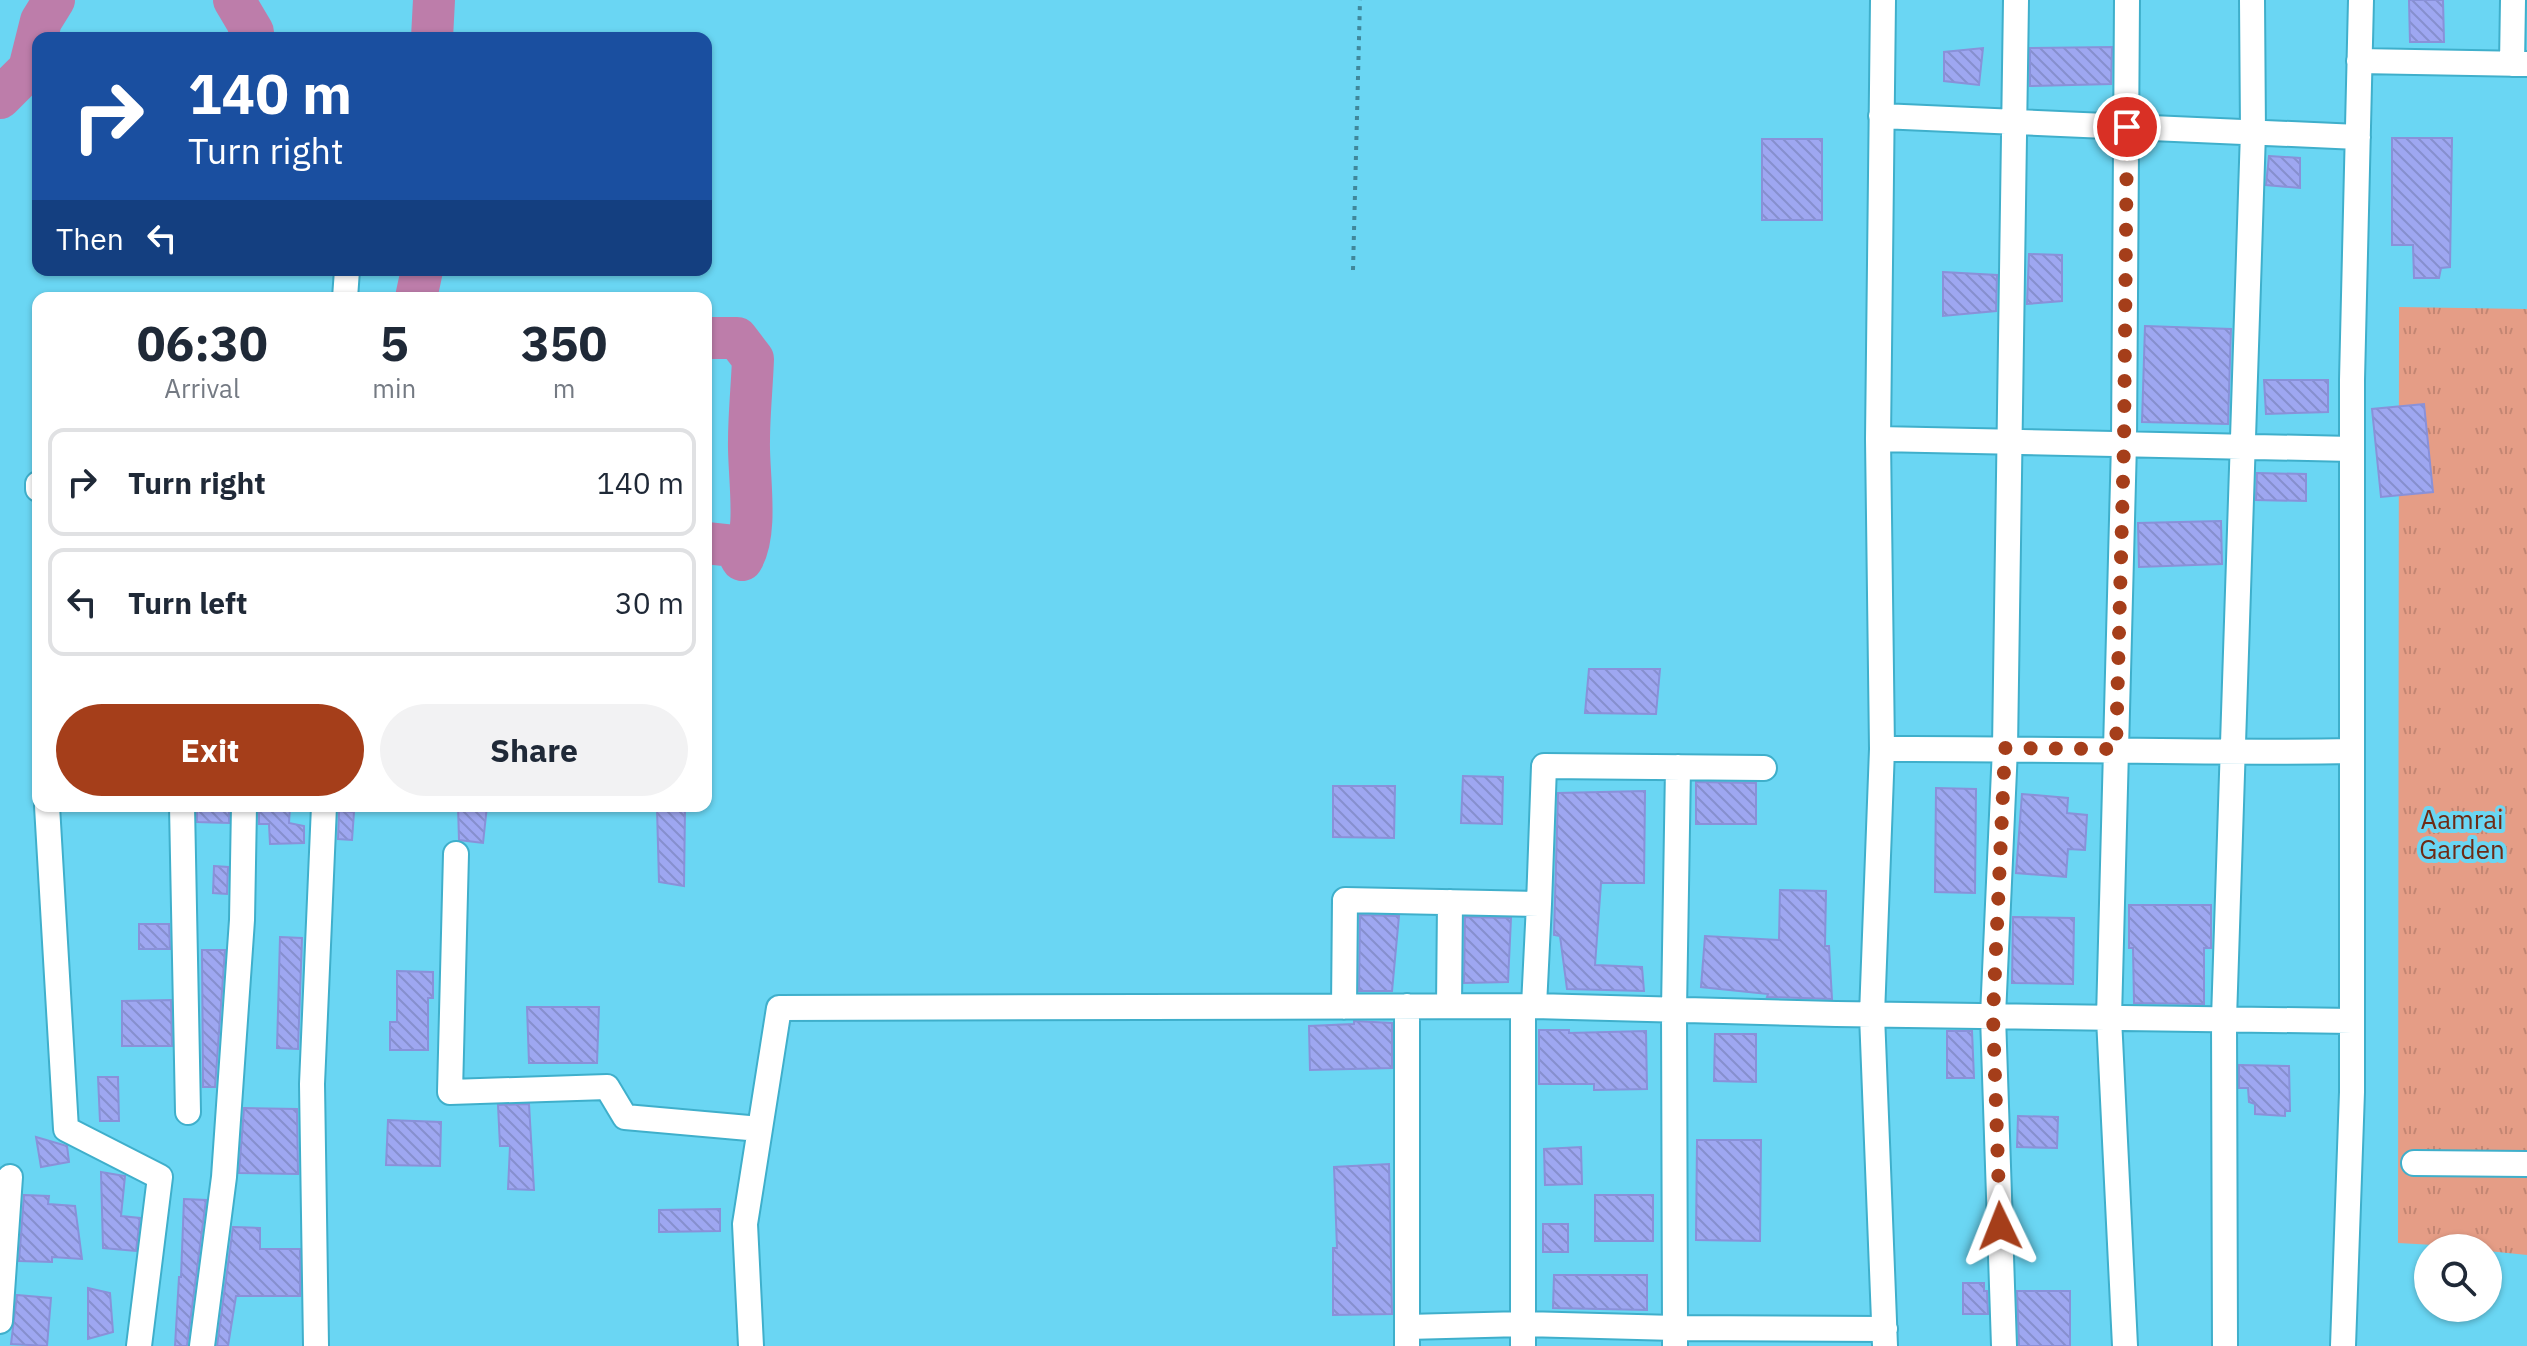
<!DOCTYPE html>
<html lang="en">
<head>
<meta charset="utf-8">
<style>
	:root { --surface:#fff; --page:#f2f2f3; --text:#1f2937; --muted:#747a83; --line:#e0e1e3; --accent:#a53e1a }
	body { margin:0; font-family:"IBM Plex Sans",sans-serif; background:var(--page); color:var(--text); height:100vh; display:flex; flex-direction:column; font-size:30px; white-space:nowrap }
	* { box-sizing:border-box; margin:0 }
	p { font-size:26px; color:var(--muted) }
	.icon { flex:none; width:44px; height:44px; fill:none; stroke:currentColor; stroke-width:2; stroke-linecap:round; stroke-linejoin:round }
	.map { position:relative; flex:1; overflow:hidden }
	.details { position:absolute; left:32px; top:292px; width:680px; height:520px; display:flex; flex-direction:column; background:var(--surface); border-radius:16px; box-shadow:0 2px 6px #0004 }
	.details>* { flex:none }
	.banner { position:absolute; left:32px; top:32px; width:680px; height:244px; border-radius:16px; box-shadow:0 2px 6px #0004; background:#1a4fa0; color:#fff; overflow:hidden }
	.controls { position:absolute; left:2414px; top:1234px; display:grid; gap:16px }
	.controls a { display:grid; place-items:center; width:88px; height:88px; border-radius:50%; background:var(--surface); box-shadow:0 2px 6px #0004; font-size:40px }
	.pin { position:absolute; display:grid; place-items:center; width:68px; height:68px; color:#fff; margin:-34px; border:4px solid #fff; border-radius:50%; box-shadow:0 2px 8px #0007 }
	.me { position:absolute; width:88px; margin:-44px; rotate:358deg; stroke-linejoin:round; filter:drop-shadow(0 0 6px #0008) }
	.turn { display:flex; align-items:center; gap:28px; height:168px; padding:0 24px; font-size:36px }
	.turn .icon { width:104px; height:104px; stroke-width:2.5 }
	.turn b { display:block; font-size:56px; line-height:68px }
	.then { display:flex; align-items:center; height:76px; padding:0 24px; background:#0003; gap:16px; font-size:30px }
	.eta { display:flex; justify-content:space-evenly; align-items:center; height:136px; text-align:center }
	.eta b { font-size:48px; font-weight:700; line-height:56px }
	.cta { display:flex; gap:16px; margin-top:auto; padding:16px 24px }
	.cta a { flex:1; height:92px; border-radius:48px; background:var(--accent); color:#fff; font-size:32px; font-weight:700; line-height:92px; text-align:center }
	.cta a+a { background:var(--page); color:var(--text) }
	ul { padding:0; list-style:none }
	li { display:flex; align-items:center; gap:24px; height:108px; margin:0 16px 12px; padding:0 8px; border:4px solid var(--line); border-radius:16px }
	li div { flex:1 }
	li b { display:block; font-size:30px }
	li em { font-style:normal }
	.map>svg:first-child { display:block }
	.park { fill:url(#park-tufts) }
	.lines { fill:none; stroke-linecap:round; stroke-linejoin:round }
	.river { stroke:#bd7daa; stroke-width:42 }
	.building { fill:url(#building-back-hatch); stroke:#8991d9; stroke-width:2 }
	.minor-casing { stroke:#3fafcb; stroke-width:28 }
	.path { stroke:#40879b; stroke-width:4; stroke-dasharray:4 6; stroke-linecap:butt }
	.minor { stroke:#fff; stroke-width:24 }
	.route { stroke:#a53e1a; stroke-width:14; stroke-dasharray:0 25.2 }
	.labels { text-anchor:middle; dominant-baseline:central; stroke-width:8; stroke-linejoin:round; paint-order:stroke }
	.park-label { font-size:26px; fill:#6e2a14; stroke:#6ad6f3 }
</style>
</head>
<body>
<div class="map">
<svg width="2527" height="1346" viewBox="0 0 2527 1346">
	<defs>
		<pattern id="park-tufts" width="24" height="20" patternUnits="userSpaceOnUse" patternTransform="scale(2)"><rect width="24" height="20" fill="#e59d86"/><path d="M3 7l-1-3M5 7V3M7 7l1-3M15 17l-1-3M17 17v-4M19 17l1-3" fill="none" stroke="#c38673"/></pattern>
		<pattern id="building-back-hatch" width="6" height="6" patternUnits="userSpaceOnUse" patternTransform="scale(2)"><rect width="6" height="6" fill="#9ea7f1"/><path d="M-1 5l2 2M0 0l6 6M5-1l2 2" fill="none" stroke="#868fce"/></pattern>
	</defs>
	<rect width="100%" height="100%" fill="#6ad6f3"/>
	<path class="park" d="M2399,307L2527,309V1255L2488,1251V1248L2398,1243Z"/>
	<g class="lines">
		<path class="river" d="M234,0L253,32L248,38
			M432,38L434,0
			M0,98L29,69L41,21L54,0
			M416,298L422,270
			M706,338H737L753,359C752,386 749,414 749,441C748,473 759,533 742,560L734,546L706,543"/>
	</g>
	<path class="building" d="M2409,0H2443L2444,42H2410Z
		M2112,47L2111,84L2030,86V48Z
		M1983,48L1979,85L1944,81V52Z
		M2392,138H2452L2450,267L2441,268L2439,278H2414L2413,245H2392Z
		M1762,139H1822V220H1762Z
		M2269,156L2300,158V188L2266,185Z
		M2029,254L2062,255V301L2027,304Z
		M1943,272L1997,275L1996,311L1943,316Z
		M2145,326L2231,329L2228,424L2142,422Z
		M2264,380H2328V412L2266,414Z
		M2424,404L2433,492L2381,497L2372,409Z
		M2257,473L2306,474V501L2256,500Z
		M2221,521L2222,564L2139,567L2138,523Z
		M1589,669H1660L1656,714L1585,713Z
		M1463,776L1503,777L1502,824L1461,823Z
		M1696,782L1756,783V824H1696Z
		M1333,786H1395L1394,838L1333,837Z
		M1936,788L1976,789L1975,893L1935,892Z
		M1645,791L1644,883H1601L1595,965L1642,967L1644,991L1567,989L1560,936L1554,935L1558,793Z
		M2022,794L2068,798L2067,813L2087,815L2085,850L2068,849L2066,877L2016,873Z
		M197,806H229V823L197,822Z
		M259,806H290L289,823L304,826V843L270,844L269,824H259Z
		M458,806H487L483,843L459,840Z
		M657,808H685L684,886L659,882Z
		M339,811L354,812L352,840L338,839Z
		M214,866L228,867L227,894L213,893Z
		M1780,890L1826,891L1825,946H1829L1832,999L1767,997L1768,994L1701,987L1705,936L1779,940Z
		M2129,905H2211V948H2204V1004L2134,1003L2133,948H2129Z
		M1360,915L1399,916L1392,991H1359Z
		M1465,917L1511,918L1508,982L1464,983Z
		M2013,917L2074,918L2073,984L2012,983Z
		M139,924H169L170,949H139Z
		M280,937L302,938L298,1049L277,1048Z
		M202,950H225L215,1087H203Z
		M397,971L433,972V998H428V1050H390V1022H397Z
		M171,1000L172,1046H122V1001Z
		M527,1007H599L597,1063H529Z
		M1354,1021L1392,1023V1068L1310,1070L1309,1026L1354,1024Z
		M1539,1030H1569V1033L1646,1031L1647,1089L1594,1090V1084H1539Z
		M1947,1031H1972L1974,1078H1947Z
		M1715,1034H1756V1082L1714,1081Z
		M2239,1065L2289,1066L2290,1111H2285V1116L2255,1114V1104L2249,1102L2248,1088H2239Z
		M98,1077H118L119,1121H100Z
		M529,1104L534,1190L508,1189L510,1146H500L498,1105Z
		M244,1108L297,1109L298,1174L239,1173Z
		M2018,1116L2058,1117L2057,1148L2017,1147Z
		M388,1120L441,1122L440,1166L386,1165Z
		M36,1137L67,1146L69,1162L41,1167Z
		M1697,1140H1761L1760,1241L1696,1240Z
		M1581,1147L1582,1184L1545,1185L1544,1149Z
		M1389,1164L1392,1314L1333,1315V1248H1337L1334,1167Z
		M101,1172L125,1176L121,1216L140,1218L136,1251L103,1248Z
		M24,1195L49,1196L48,1204L75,1206L82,1259L52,1257V1262L19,1261Z
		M1595,1195H1653V1241H1595Z
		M184,1199L206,1200L187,1346H175L179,1277H181Z
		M720,1209V1231L659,1232V1210Z
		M1543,1224H1568V1252H1543Z
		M233,1227L260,1228V1249H300V1296H236L228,1346H217Z
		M1554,1275H1647V1310L1553,1308Z
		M1963,1283H1984V1291H1987L1988,1314H1963Z
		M88,1288L110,1293L113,1332L88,1339Z
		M2017,1291H2070V1346H2019Z
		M17,1295L51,1298L47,1346L11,1344Z"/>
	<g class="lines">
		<defs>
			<path id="minor" d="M1883,0L1878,439L1882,749L1872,1015L1885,1346
				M2359,61L2527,64
				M2512,64L2513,0
				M1881,116L2358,137
				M345,298L347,270
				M1878,439L2352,449
				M38,484V489
				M1882,749C2039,748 2196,754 2352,751
				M1678,767L1674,1010L1675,1328L1885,1329
				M47,806L66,1129L160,1177L139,1346
				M182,806L188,1112
				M456,854L450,1092L607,1087L625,1117L760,1129
				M1539,904L1544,766L1764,768
				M1449,1006L1450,902
				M1523,1006V1324L1675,1328V1346
				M1344,1007L1345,900L1539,904L1534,1006
				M2414,1163L2527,1164
				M0,1321L10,1177
				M1407,1327L1523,1324V1346
				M202,1346L224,1177L242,920L244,806
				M316,1346L312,1084L324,806
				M751,1346L745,1224L779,1008L1534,1006L1836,1014L2352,1021
				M1407,1346V1006
				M2004,1346L1993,1016L2005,748L2016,0
				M2125,1346L2109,1018L2124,443L2127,0
				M2225,1346L2224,1019L2253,132L2252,0
				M2343,1346L2352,1092V380L2361,0"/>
		</defs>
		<use href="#minor" class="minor-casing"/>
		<path class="path" d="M1353,270L1360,0"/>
		<use href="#minor" class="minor"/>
	</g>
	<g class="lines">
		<path class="route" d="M2000,1226L1993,1016L2005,748L2116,749L2124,443L2127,127"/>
	</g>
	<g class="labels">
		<g class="park-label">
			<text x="2462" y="819">Aamrai<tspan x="2462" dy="30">Garden</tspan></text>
		</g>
	</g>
</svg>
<div class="controls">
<a><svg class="icon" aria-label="search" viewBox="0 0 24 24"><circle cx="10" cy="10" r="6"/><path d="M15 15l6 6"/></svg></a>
</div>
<div class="pin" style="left:2127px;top:127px;background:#d93025"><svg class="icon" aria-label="arrive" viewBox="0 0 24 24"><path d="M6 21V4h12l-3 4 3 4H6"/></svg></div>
<svg class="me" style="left:2000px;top:1226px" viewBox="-20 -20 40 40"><path d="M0-17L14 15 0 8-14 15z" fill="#a53e1a" stroke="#fff" stroke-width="4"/></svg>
<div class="banner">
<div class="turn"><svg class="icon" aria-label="right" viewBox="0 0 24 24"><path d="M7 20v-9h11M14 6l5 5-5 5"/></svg><div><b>140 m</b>Turn right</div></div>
<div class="then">Then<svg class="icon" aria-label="left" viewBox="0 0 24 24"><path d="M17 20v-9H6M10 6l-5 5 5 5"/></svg></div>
</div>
<section class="details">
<div class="eta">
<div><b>06:30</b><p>Arrival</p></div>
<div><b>5</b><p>min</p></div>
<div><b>350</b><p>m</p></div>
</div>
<ul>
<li><svg class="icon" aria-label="right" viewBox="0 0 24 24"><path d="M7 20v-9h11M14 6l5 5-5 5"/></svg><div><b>Turn right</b></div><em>140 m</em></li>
<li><svg class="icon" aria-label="left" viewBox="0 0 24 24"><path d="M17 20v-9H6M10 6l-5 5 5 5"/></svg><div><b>Turn left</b></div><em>30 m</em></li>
</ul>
<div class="cta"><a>Exit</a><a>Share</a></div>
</section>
</div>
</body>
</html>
